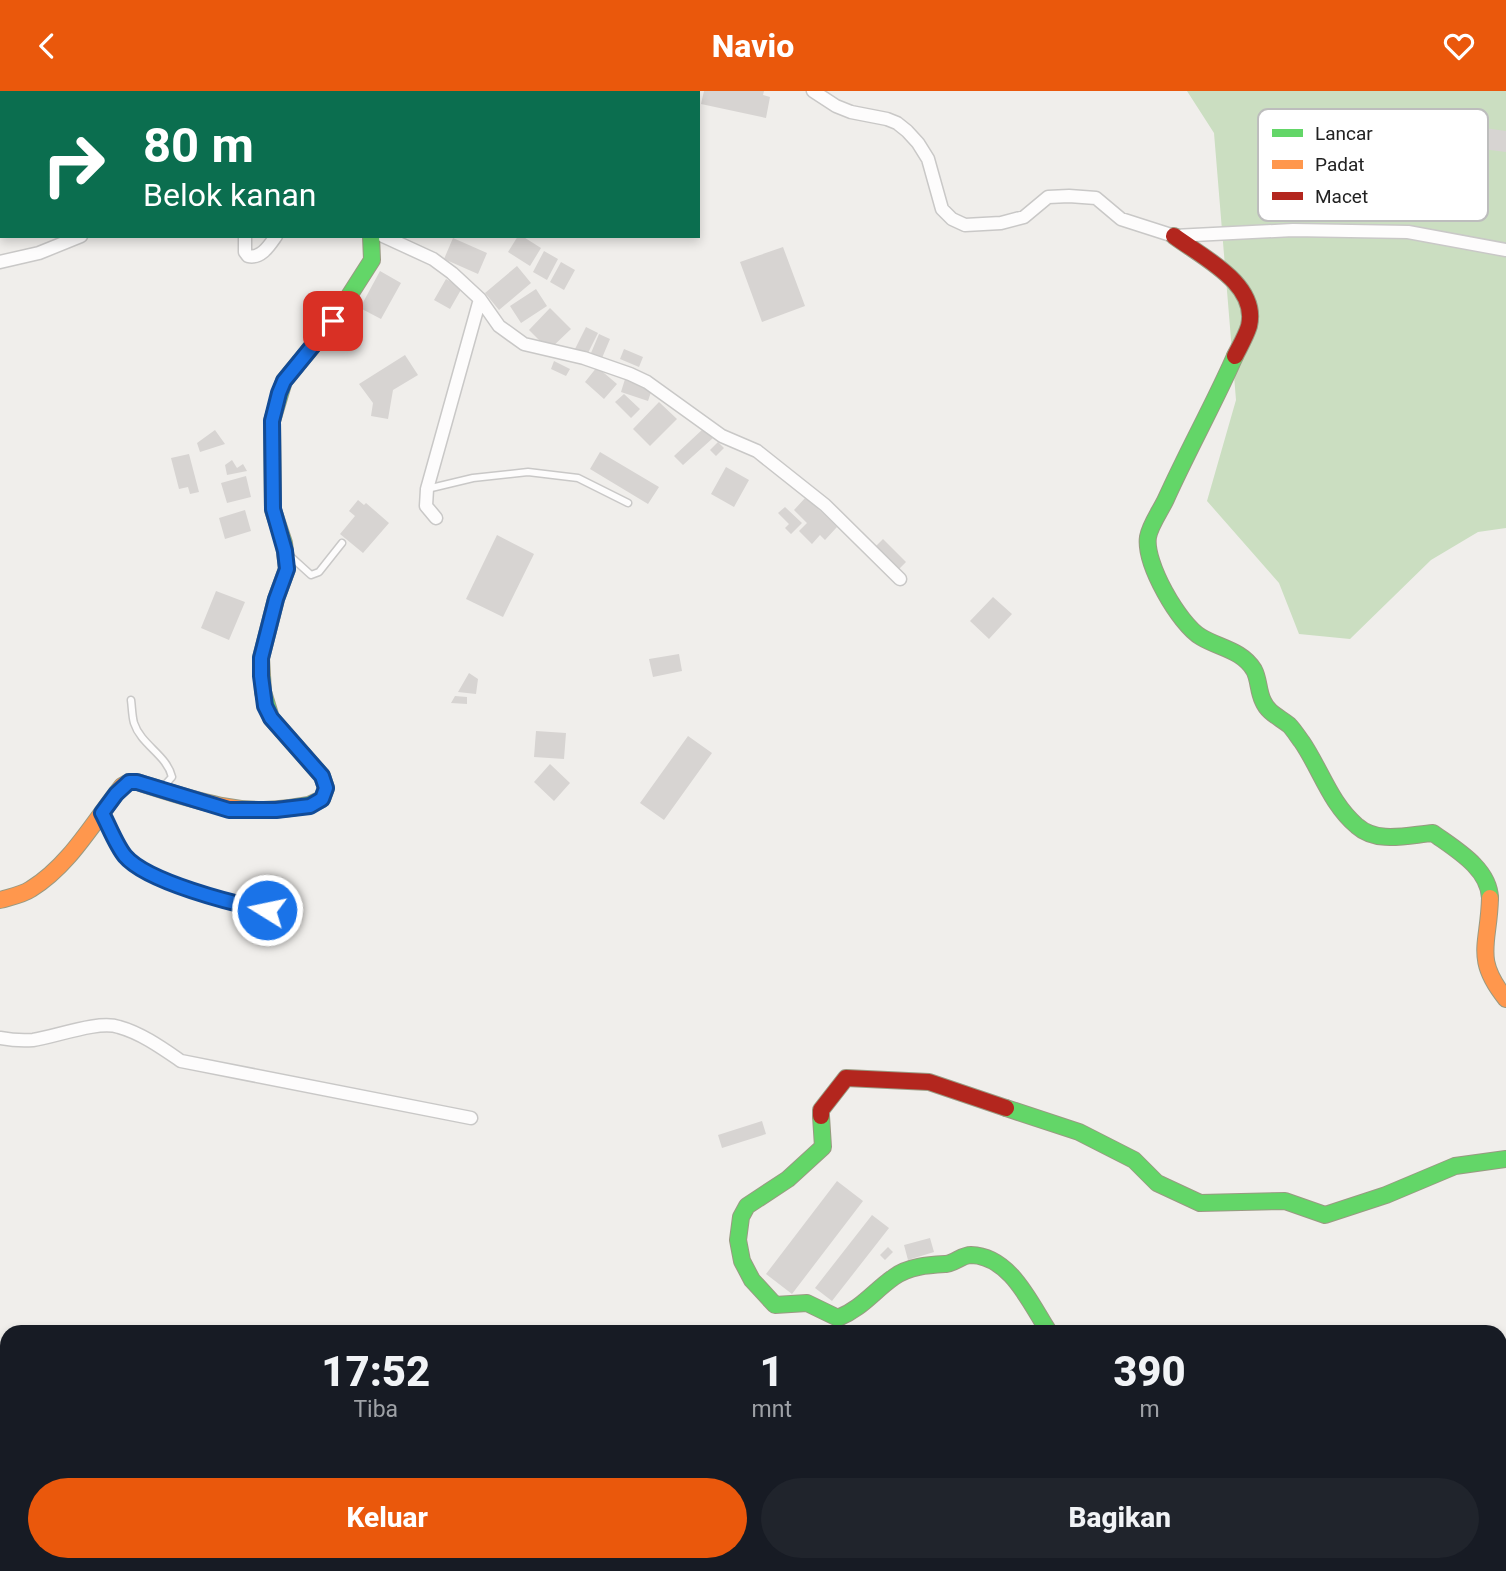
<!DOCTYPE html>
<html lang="id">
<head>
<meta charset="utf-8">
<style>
	:root { --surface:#171b24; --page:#20242c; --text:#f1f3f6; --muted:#9ea1a6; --accent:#ea580c }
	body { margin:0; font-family:Roboto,sans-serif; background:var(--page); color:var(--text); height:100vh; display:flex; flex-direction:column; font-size:26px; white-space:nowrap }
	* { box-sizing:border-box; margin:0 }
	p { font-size:23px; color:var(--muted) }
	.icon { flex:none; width:38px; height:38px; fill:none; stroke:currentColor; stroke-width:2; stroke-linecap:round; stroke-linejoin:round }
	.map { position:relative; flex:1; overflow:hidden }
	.panel { position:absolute; left:0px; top:1234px; width:1507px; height:247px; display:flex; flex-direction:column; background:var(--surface); border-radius:21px 21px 0 0; box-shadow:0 4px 10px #0003 }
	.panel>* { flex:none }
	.top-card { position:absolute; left:0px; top:0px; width:700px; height:147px; box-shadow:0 4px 10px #0003; background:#0b6e4f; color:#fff; overflow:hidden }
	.pin { position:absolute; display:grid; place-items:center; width:60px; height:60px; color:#fff; margin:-30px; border-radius:14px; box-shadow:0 4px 10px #0006 }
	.me { position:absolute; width:77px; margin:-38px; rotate:280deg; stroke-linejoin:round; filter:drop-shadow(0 0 5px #0008) }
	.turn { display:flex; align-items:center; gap:24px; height:147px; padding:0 28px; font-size:32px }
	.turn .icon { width:91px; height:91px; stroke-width:2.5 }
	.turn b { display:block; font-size:49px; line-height:60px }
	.eta { display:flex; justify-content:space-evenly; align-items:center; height:119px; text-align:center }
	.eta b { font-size:42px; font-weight:800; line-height:49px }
	.cta { display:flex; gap:14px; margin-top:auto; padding:14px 28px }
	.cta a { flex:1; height:80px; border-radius:42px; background:var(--accent); color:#fff; font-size:28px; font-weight:800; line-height:80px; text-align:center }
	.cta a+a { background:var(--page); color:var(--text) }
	header { display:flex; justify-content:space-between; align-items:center; height:91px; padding:0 28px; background:var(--accent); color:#fff; font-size:32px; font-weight:800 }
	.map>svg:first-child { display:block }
	.forest { fill:#cbdec1 }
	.building { fill:#d7d4d2 }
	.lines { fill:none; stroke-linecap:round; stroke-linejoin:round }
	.lane-casing { stroke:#c9c8c7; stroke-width:9 }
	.street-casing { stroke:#c9c8c7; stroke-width:15 }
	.fast-casing { stroke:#999a82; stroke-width:18 }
	.slow-casing { stroke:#999a82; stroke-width:18 }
	.jam-casing { stroke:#999a82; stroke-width:18 }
	.lane { stroke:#fdfcfc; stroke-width:6 }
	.street { stroke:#fdfcfc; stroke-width:12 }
	.fast { stroke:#63d668; stroke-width:16 }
	.slow { stroke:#ff974d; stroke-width:16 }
	.jam { stroke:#b3261e; stroke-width:16 }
	.route-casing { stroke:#114b97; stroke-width:18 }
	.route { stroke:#1a73e8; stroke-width:12 }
	.key { fill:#fff; stroke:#bdbdbd; stroke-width:2 }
	.key-label { font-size:19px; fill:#222 }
</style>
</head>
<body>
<header><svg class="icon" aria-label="back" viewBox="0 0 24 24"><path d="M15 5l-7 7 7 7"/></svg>Navio<svg class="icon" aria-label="heart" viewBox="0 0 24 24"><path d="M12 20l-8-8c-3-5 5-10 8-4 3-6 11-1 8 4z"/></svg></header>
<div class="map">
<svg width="1506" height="1480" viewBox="0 0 1506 1480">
	<rect width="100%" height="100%" fill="#f0eeeb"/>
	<path class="forest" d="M1187,0H1506V437L1478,441L1431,469L1350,548L1299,543L1279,492L1207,410L1236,309L1214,42Z"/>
	<path class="building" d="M704,0H764L763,4L770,6L766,27L701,13Z
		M1484,37L1506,40V61L1482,58Z
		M518,145H522L541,157L530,175L508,161Z
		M453,147L487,162L478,183L444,168Z
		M783,156L805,215L762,231L740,171Z
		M544,160L558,168L547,189L533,181Z
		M561,171L575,179L564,199L550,191Z
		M517,175L531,192L499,219L485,202Z
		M380,180L401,192L381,228L360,217Z
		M446,188L462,197L450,218L434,209Z
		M536,198L547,215L521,232L510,215Z
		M550,217L571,238L549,259L529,239Z
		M586,236L598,242L587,264L575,258Z
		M599,243L610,248L602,267L591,262Z
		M624,258L643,266L639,276L620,268Z
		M405,264L418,284L393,299L388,328L371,325L373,312L359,293Z
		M554,270L570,278L566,285L551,278Z
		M597,276L617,293L604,308L585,291Z
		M625,288L652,298L648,310L621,301Z
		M624,303L640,318L631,327L615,311Z
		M659,311L677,328L650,355L633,338Z
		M704,337L713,347L683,374L674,365Z
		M215,339L225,353L200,361L197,352Z
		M718,351L724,357L716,365L710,359Z
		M600,361L659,396L648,413L590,378Z
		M189,363L199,401L190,403L188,396L179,398L171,367Z
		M232,369L237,377L243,373L247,380L227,384L225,374Z
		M726,376L749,389L734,416L711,403Z
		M246,385L251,406L227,412L221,392Z
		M806,406L837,436L825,449L820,444L812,453L799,440L807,432L794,419Z
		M358,409L364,414L366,412L389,432L363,462L340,443L355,425L349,420Z
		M785,416L802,432L791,443L785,437L789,433L778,422Z
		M245,419L251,440L225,448L219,427Z
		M497,444L534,463L503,526L466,508Z
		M883,448L906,471L896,481L873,458Z
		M216,500L245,511L229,549L201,537Z
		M993,506L1012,523L989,548L970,530Z
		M679,563L682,580L653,586L649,568Z
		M469,582L478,588L476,603L458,601Z
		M455,605L467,606V613L451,612Z
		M536,640L566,642L564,668L534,666Z
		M688,645L712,662L664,729L640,712Z
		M550,673L570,692L554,710L534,691Z
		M762,1030L766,1043L722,1057L718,1044Z
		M837,1090L863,1110L792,1203L766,1183Z
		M872,1124L889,1137L832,1210L815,1197Z
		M930,1147L934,1161L908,1169L904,1154Z
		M888,1156L893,1161L885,1169L880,1164Z
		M1022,1474H1090L1087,1480H1019Z"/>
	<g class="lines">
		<defs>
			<path id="lane" d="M427,398L473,387L528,381L578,387L628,412
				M289,464L311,484L319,481L342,452
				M131,609C132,616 132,625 134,632C141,654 167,664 172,686L163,696
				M103,724C110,736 116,756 126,766C151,792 231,812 267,819
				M289,1474L291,1480
				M491,1474V1480
				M618,1474L622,1480"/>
			<path id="street" d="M813,0L836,15L851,21L887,28L897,32L907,40L918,52L928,68L942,118L952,128L965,134L1001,132L1024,126L1048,106L1069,105L1096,107L1121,128L1174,145L1293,139L1408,141L1506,159
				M245,145V161L248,165C261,168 269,155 276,145
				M383,145L433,168L452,182L480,208L499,235L524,253L584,267L630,283L647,291L722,345L757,360L825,414L900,488
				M0,171L39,162L81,145
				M436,427L426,415L427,398L480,208
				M0,947C11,949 21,950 33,949C55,946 98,929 119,936C141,942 162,957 181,970L471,1027
				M1500,1404L1506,1406
				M0,1471L7,1470
				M195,1474L206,1480"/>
			<path id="fast" d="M1235,265C1214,313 1188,359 1166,408C1161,419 1150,434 1148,446C1144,472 1179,533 1201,546C1219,557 1242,559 1254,579C1259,588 1258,600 1263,610C1268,622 1279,626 1289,634C1294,639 1298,646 1302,651C1321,679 1330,712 1357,735C1377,753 1408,744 1433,742C1455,758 1489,777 1490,807
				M290,717L309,714L322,708L326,697L322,685L271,627L263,601L261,567L276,508L287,478L284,452L273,419L272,330L284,290L333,230L372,169L371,145
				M1006,1017L1079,1041L1134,1069L1157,1092L1200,1112L1285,1110L1325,1124L1386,1104L1455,1075L1506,1068
				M821,1025L823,1056L788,1088L747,1115L741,1126L738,1149L742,1170L752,1189L775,1214L807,1212L838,1227C861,1218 874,1200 894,1186C909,1175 929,1174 946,1173C955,1172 962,1164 971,1164C1011,1165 1031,1214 1049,1241"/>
			<path id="slow" d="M1490,807C1489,854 1473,867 1506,908
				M0,809C10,806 22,804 31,798C70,774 94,730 122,695L129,691H137C188,707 236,725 290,717"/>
			<path id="jam" d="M1174,145C1202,166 1259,193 1249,235C1246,245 1240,255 1235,265
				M821,1025V1019L846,987L929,991L1006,1017"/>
		</defs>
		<use href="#lane" class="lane-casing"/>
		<use href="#street" class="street-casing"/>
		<use href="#fast" class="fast-casing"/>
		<use href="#slow" class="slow-casing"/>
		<use href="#jam" class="jam-casing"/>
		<use href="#lane" class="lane"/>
		<use href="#street" class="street"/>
		<use href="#fast" class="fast"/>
		<use href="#slow" class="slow"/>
		<use href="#jam" class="jam"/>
	</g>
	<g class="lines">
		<defs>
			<path id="route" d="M267,819C234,813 147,791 125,765C116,754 109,735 102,722L116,703L129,691H137L229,719H276L310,715L322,708L326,697L322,685L271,627L265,615L261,585V567L276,508L287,478L285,460L273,418L272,330L279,302L284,290L333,230"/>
		</defs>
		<use href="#route" class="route-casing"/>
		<use href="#route" class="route"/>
	</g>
	<rect x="1258" y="18" width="230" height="112" rx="10" class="key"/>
	<rect x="1272" y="38" width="31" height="8" fill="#63d668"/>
	<rect x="1272" y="69" width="31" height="9" fill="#ff974d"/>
	<rect x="1272" y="101" width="31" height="8" fill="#b3261e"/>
	<g class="key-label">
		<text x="1315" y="49">Lancar</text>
		<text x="1315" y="80">Padat</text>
		<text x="1315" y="112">Macet</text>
	</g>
</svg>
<div class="pin" style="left:333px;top:230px;background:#d93025"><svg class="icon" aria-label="arrive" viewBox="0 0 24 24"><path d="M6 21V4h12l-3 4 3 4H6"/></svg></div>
<svg class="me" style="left:267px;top:819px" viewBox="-20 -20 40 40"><circle r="17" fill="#1a73e8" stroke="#fff" stroke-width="3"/><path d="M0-11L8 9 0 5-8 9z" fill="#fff"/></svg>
<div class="top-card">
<div class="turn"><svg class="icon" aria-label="right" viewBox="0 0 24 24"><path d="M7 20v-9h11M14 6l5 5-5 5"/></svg><div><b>80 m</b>Belok kanan</div></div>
</div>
<section class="panel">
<div class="eta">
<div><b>17:52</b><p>Tiba</p></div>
<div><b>1</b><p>mnt</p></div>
<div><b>390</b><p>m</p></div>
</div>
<div class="cta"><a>Keluar</a><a>Bagikan</a></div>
</section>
</div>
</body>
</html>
